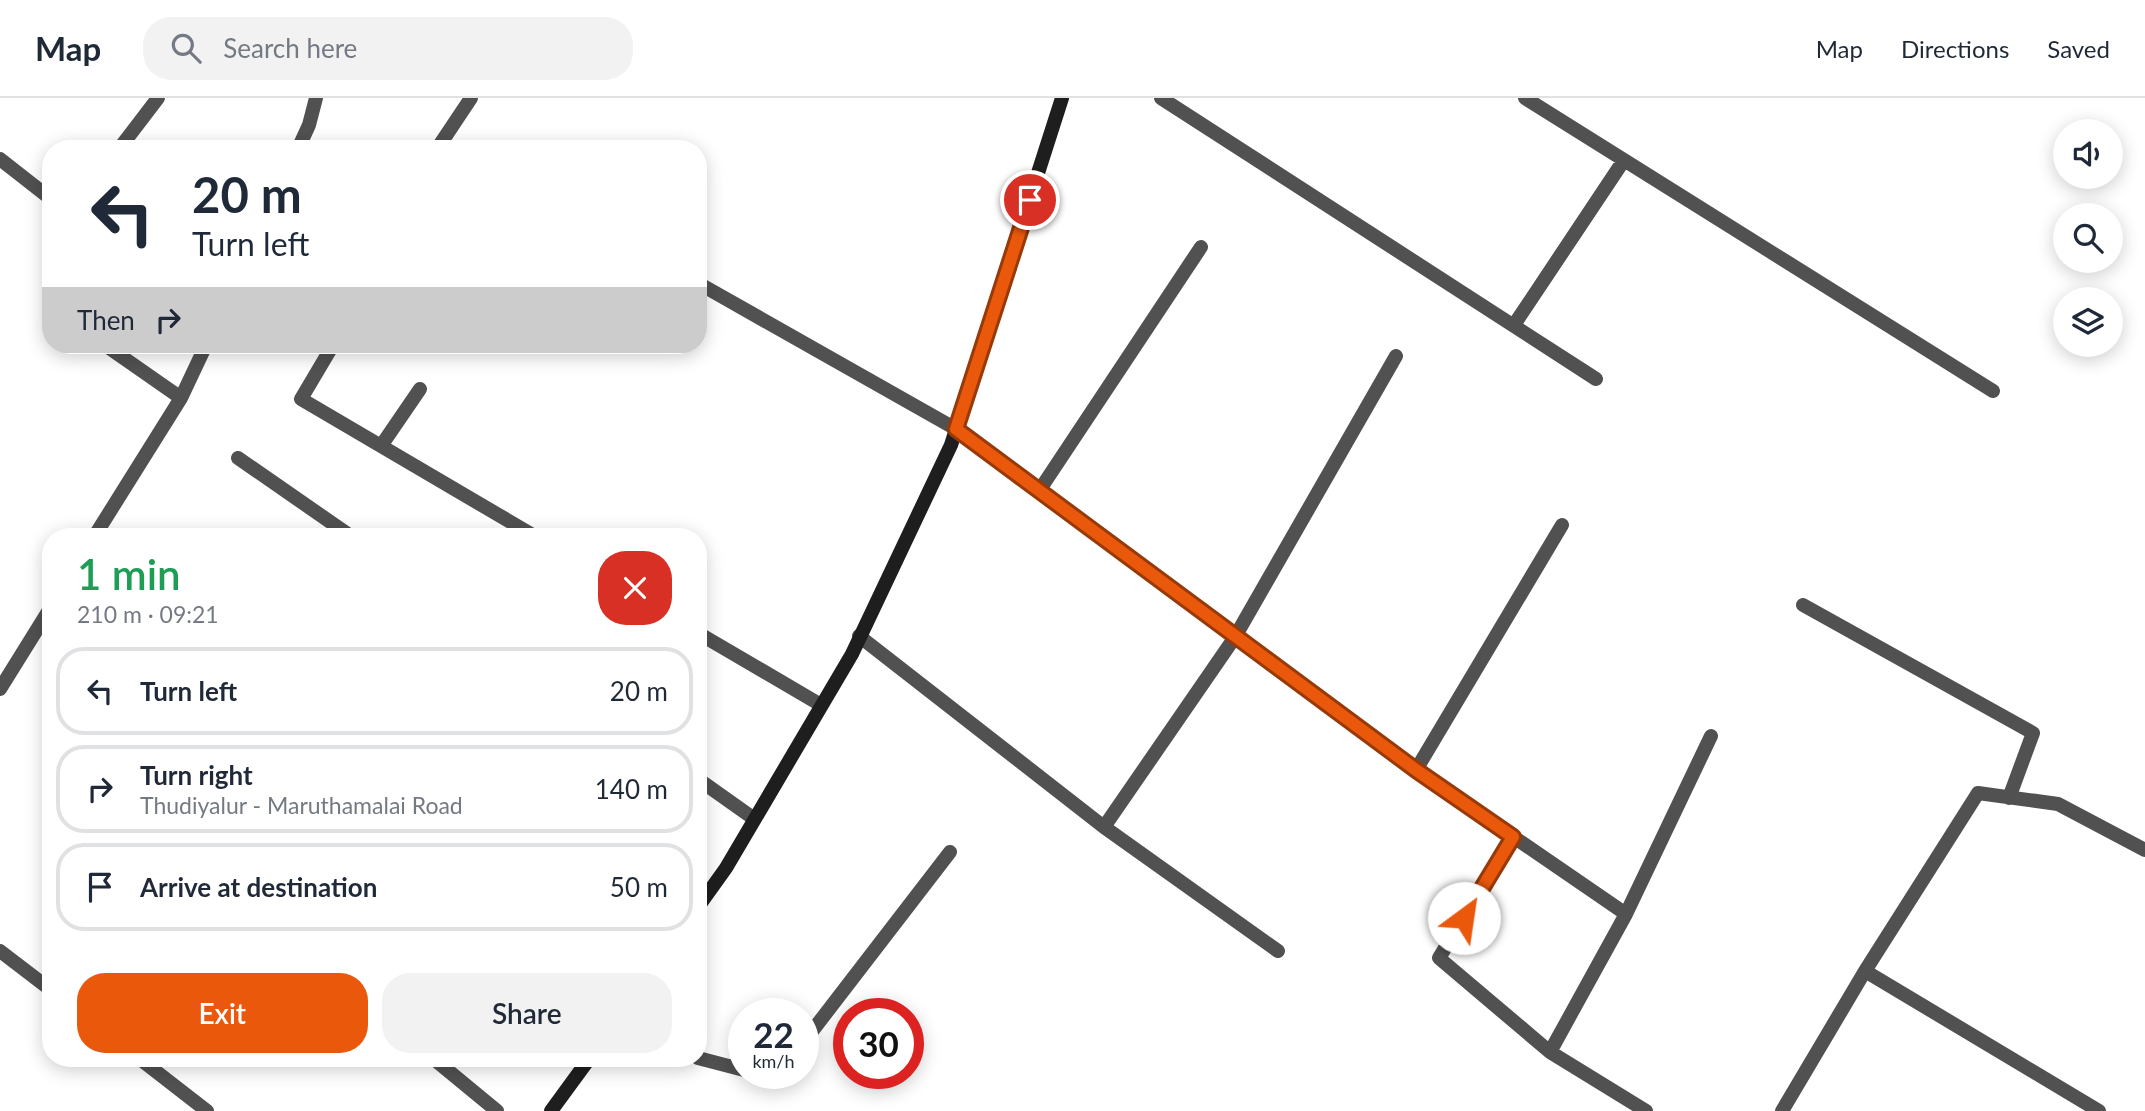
<!DOCTYPE html>
<html lang="en">
<head>
<meta charset="utf-8">
<style>
	:root { --surface:#fff; --page:#f2f2f3; --text:#1f2937; --muted:#747a83; --line:#e0e1e3; --accent:#ea580c }
	body { margin:0; font-family:Lato,sans-serif; background:var(--page); color:var(--text); height:100vh; display:flex; flex-direction:column; font-size:26px; white-space:nowrap }
	* { box-sizing:border-box; margin:0 }
	p { font-size:23px; color:var(--muted) }
	.icon { flex:none; width:38px; height:38px; fill:none; stroke:currentColor; stroke-width:2; stroke-linecap:round; stroke-linejoin:round }
	.map { position:relative; flex:1; overflow:hidden }
	.panel { position:absolute; left:42px; top:430px; width:665px; height:539px; display:flex; flex-direction:column; background:var(--surface); border-radius:28px; box-shadow:0 4px 18px #0003 }
	.panel>* { flex:none }
	.guide { position:absolute; left:42px; top:42px; width:665px; height:214px; border-radius:28px; box-shadow:0 4px 18px #0003; background:#fff; color:var(--text); overflow:hidden }
	.controls { position:absolute; left:2053px; top:21px; display:grid; gap:14px }
	.controls a { display:grid; place-items:center; width:70px; height:70px; border-radius:50%; background:var(--surface); box-shadow:0 4px 18px #0003; font-size:35px }
	.speed { position:absolute; left:728px; top:900px; display:flex; gap:14px; font-size:35px; font-weight:700; text-align:center }
	.speed>* { display:grid; place-content:center; width:91px; height:91px; border-radius:50%; background:var(--surface); box-shadow:0 4px 18px #0003; line-height:1 }
	.speed small { font-size:18px; font-weight:400 }
	.speed .limit { border:10px solid #d22; background:#fff; color:#111 }
	.pin { position:absolute; display:grid; place-items:center; width:60px; height:60px; color:#fff; margin:-30px; border:4px solid #fff; border-radius:50%; box-shadow:0 2px 7px #0007 }
	.me { position:absolute; width:77px; margin:-38px; rotate:31deg; stroke-linejoin:round; filter:drop-shadow(0 0 5px #0008) }
	.turn { display:flex; align-items:center; gap:24px; height:147px; padding:0 35px; font-size:32px }
	.turn .icon { width:91px; height:91px; stroke-width:2.5 }
	.turn b { display:block; font-size:49px; line-height:60px }
	.then { display:flex; align-items:center; height:66px; padding:0 35px; background:#0003; gap:14px; font-size:26px }
	.round { display:grid; place-items:center; flex:none; width:74px; height:74px; border-radius:28px; background:var(--page) }
	.overview { display:flex; align-items:center; justify-content:space-between; height:119px; padding:0 35px }
	h1 { font-size:42px; font-weight:600; line-height:52px; color:#1e9e55 }
	.cta { display:flex; gap:14px; margin-top:auto; padding:14px 35px }
	.cta a { flex:1; height:80px; border-radius:28px; background:var(--accent); color:#fff; font-size:28px; font-weight:600; line-height:80px; text-align:center }
	.cta a+a { background:var(--page); color:var(--text) }
	ul { padding:0; list-style:none }
	li { display:flex; align-items:center; gap:21px; height:88px; margin:0 14px 10px; padding:0 21px; border:4px solid var(--line); border-radius:28px }
	li div { flex:1 }
	li b { display:block; font-size:26px }
	li em { font-style:normal }
	header { display:flex; align-items:center; gap:42px; box-sizing:border-box; height:98px; padding:0 35px; background:var(--surface); border-bottom:2px solid var(--line) }
	header strong { font-size:33px }
	nav { display:flex; gap:38px; margin-inline-start:auto; font-size:24px }
	.search { width:490px; height:63px; background:var(--page); display:flex; align-items:center; gap:18px; box-sizing:border-box; padding:0 24px; border-radius:28px; color:var(--muted); font-size:26px }
	.map>svg:first-child { display:block }
	.lines { fill:none; stroke-linecap:round; stroke-linejoin:round }
	.street { stroke:#515151; stroke-width:14 }
	.secondary { stroke:#1e1e1e; stroke-width:14 }
	.route-casing { stroke:#983908; stroke-width:18 }
	.route { stroke:#ea580c; stroke-width:12 }
</style>
</head>
<body>
<header>
<strong>Map</strong>
<div class="search"><svg class="icon" aria-label="search" viewBox="0 0 24 24"><circle cx="10" cy="10" r="6"/><path d="M15 15l6 6"/></svg>Search here</div>
<nav><a>Map</a><a>Directions</a><a>Saved</a></nav>
</header>
<div class="map">
<svg width="2145" height="1013" viewBox="0 0 2145 1013">
	<rect width="100%" height="100%" fill="#fff"/>
	<g class="lines">
		<path class="street" d="M1161,0L1596,281
			M1525,0L1993,293
			M119,51L158,0
			M298,51L309,27L316,0
			M437,51L471,0
			M0,61L51,101
			M698,185L956,331L1416,672L1626,816L1550,954L1646,1013
			M1514,227L1624,62
			M105,247L181,300
			M333,247L301,301L536,439
			M381,348L420,291
			M238,360L352,439
			M1039,393L1201,149
			M94,439L181,300L206,247
			M1803,507L2033,635L2009,700
			M698,535L821,607
			M859,538L1104,729L1278,853
			M0,591L51,509
			M1416,672L1562,427
			M698,681L753,720
			M1104,729L1235,539L1396,258
			M1513,739L1439,860L1550,954
			M1626,816L1711,638
			M0,853L51,892
			M1865,873L2099,1013
			M803,945L950,754
			M698,960L744,972
			M140,961L207,1013
			M434,961L497,1013
			M755,975H764
			M1782,1013L1865,873L1978,695L2058,706L2145,752"/>
		<path class="secondary" d="M698,809L726,770L852,556L951,347L1062,0
			M551,1013L589,961"/>
	</g>
	<g class="lines">
		<defs>
			<path id="route" d="M1030,102L956,331L1416,672L1513,739L1464,820"/>
		</defs>
		<use href="#route" class="route-casing"/>
		<use href="#route" class="route"/>
	</g>
</svg>
<div class="controls">
<a><svg class="icon" aria-label="sound" viewBox="0 0 24 24"><path d="M4 9h4l5-4v14l-5-4H4zM17 9q2 3 0 6"/></svg></a>
<a><svg class="icon" aria-label="search" viewBox="0 0 24 24"><circle cx="10" cy="10" r="6"/><path d="M15 15l6 6"/></svg></a>
<a><svg class="icon" aria-label="layers" viewBox="0 0 24 24"><path d="M12 4l9 5-9 5-9-5zM3 14l9 5 9-5"/></svg></a>
</div>
<div class="speed"><div>22<small>km/h</small></div><div class="limit">30</div></div>
<div class="pin" style="left:1030px;top:102px;background:#d93025"><svg class="icon" aria-label="arrive" viewBox="0 0 24 24"><path d="M6 21V4h12l-3 4 3 4H6"/></svg></div>
<svg class="me" style="left:1464px;top:820px" viewBox="-20 -20 40 40"><circle r="19" fill="#fff"/><path d="M0-13L10 11 0 6-10 11z" fill="#ea580c"/></svg>
<div class="guide">
<div class="turn"><svg class="icon" aria-label="left" viewBox="0 0 24 24"><path d="M17 20v-9H6M10 6l-5 5 5 5"/></svg><div><b>20 m</b>Turn left</div></div>
<div class="then">Then<svg class="icon" aria-label="right" viewBox="0 0 24 24"><path d="M7 20v-9h11M14 6l5 5-5 5"/></svg></div>
</div>
<section class="panel">
<div class="overview"><div><h1>1 min</h1><p>210 m · 09:21</p></div><a class="round" style="background:#d93025;color:#fff"><svg class="icon" aria-label="close" viewBox="0 0 24 24"><path d="M6 6l12 12M18 6L6 18"/></svg></a></div>
<ul>
<li><svg class="icon" aria-label="left" viewBox="0 0 24 24"><path d="M17 20v-9H6M10 6l-5 5 5 5"/></svg><div><b>Turn left</b></div><em>20 m</em></li>
<li><svg class="icon" aria-label="right" viewBox="0 0 24 24"><path d="M7 20v-9h11M14 6l5 5-5 5"/></svg><div><b>Turn right</b><p>Thudiyalur - Maruthamalai Road</p></div><em>140 m</em></li>
<li><svg class="icon" aria-label="arrive" viewBox="0 0 24 24"><path d="M6 21V4h12l-3 4 3 4H6"/></svg><div><b>Arrive at destination</b></div><em>50 m</em></li>
</ul>
<div class="cta"><a>Exit</a><a>Share</a></div>
</section>
</div>
</body>
</html>
